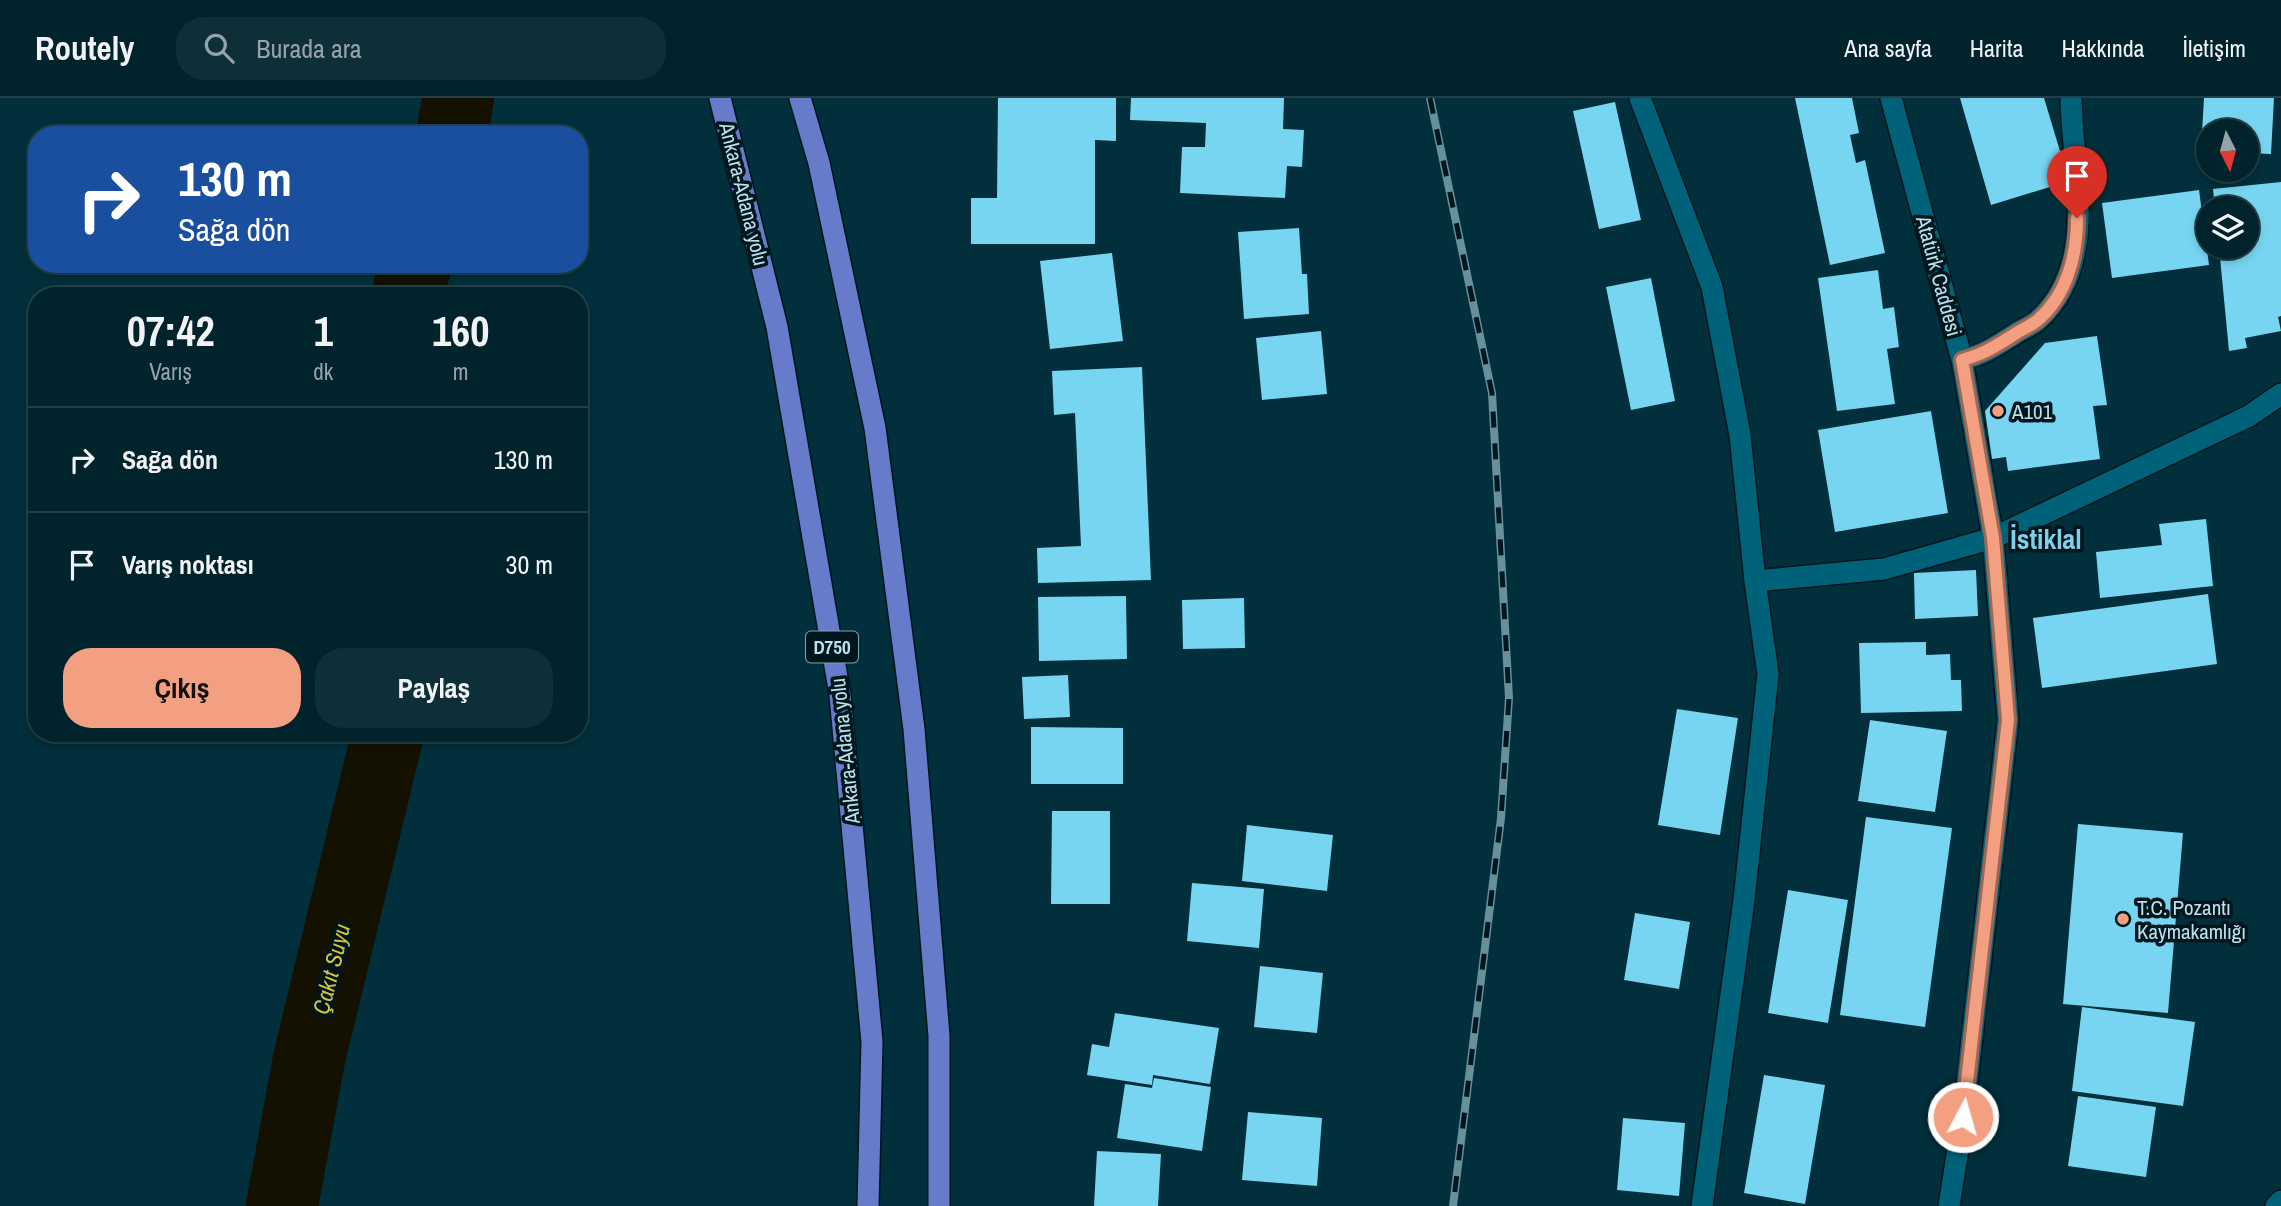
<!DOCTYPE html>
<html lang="tr">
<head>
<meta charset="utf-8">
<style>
	:root { --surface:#01232c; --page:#0f2f38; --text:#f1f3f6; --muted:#96a4a9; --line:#234048; --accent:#f39f82 }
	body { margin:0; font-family:"Archivo Narrow",sans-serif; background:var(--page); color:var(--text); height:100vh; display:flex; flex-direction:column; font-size:26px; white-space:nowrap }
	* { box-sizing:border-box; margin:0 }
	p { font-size:23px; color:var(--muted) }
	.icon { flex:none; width:38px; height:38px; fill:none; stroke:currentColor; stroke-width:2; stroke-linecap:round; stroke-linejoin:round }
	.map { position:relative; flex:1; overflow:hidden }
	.details { position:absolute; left:28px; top:189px; width:560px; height:455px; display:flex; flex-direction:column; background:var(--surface); border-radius:28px; box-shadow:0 4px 10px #0003,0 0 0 2px var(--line) }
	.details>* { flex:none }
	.hud { position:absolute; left:28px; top:28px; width:560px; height:147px; border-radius:28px; box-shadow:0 4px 10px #0003,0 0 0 2px var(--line); background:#1a4fa0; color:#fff; overflow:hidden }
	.needle { width:46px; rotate:174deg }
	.controls { position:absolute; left:2196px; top:21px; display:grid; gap:14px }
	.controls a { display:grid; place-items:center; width:63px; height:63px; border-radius:50%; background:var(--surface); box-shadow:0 4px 10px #0003,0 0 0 2px var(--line); font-size:35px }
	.pin { position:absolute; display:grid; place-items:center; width:60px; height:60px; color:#fff; margin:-72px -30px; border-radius:50% 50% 50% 0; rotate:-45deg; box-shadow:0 0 7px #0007 }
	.pin .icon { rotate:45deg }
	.me { position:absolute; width:77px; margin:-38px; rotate:6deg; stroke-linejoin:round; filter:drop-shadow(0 0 5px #0008) }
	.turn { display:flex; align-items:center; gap:24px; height:147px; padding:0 35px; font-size:32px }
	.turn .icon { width:91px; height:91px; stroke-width:2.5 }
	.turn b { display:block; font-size:49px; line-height:60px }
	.eta { display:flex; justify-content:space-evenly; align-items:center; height:119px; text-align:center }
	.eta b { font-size:42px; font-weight:800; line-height:49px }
	.action { display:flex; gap:14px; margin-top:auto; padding:14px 35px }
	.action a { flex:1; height:80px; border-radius:28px; background:var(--accent); color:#111; font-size:28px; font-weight:800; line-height:80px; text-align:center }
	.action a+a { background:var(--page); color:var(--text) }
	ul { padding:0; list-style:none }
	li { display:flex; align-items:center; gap:21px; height:105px; padding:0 35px; border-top:2px solid var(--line) }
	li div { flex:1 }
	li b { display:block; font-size:26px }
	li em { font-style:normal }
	header { display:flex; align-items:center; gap:42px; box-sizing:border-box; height:98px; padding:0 35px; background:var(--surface); border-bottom:2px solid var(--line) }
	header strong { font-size:33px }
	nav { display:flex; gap:38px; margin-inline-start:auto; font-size:24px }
	.search { width:490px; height:63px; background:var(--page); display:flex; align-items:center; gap:18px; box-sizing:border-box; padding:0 24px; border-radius:28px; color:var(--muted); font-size:26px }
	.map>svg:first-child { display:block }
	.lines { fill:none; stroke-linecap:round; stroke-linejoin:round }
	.river { stroke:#141101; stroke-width:72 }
	.building { fill:#77d5f2 }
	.minor-casing { stroke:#00161d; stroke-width:24 }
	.secondary-casing { stroke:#00161d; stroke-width:24 }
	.trunk-casing { stroke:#00161d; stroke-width:24 }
	.minor { stroke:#006278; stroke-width:21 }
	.secondary { stroke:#006278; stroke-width:21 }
	.trunk { stroke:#667ccb; stroke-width:21 }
	.rail-casing { stroke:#66909c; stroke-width:8 }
	.rail { stroke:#00161d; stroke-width:5; stroke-dasharray:16; stroke-linecap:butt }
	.route-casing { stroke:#9e6754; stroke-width:18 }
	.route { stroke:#f39f82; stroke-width:12 }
	.poi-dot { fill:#f39f82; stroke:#00161d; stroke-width:2.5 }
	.labels { text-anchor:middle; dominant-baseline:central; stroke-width:7; stroke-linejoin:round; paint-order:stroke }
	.shield { fill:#00161d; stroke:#84a4af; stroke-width:2 }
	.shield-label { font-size:19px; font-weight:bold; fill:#bce1ed }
	.street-label { font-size:21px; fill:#bce1ed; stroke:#00161d }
	.poi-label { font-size:21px; fill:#bce1ed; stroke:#00161d; text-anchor:start }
	.water-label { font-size:23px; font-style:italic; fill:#dbc536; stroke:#00161d }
	.district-label { font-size:28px; font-weight:bold; fill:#80cee7; stroke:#00161d }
</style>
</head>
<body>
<header>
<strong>Routely</strong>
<div class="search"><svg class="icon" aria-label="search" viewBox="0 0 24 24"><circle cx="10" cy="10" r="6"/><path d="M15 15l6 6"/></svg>Burada ara</div>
<nav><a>Ana sayfa</a><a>Harita</a><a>Hakkında</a><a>İletişim</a></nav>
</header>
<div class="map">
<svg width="2281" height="1108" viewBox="0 0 2281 1108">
	<rect width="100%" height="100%" fill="#012f3b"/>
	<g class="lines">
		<path class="river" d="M452,37L458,0
			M407,198L416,166
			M282,1108L309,961L388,635"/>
	</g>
	<path class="building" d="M998,0H1116V43L1095,42V146H971V100H997Z
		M1131,0H1284L1283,31L1304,32L1302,69L1287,68L1285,100L1180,95L1182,49H1205L1206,25L1130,22Z
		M1795,0H1852L1859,35L1850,37L1856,65L1865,62L1885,155L1830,167Z
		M1960,0H2044L2069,83L1991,107Z
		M2204,0H2274L2271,56L2247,55V33H2208V53L2201,52Z
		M1615,4L1641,122L1599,131L1573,13Z
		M2281,84V218L2278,219L2281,233L2245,240L2247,250L2229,253L2219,149H2247V110H2215L2213,91Z
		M2199,92L2209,167L2112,180L2102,105Z
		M1299,130L1302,176H1307L1309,216L1244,221L1238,134Z
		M1112,155L1123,243L1050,251L1040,163Z
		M1878,172L1883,211L1894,209L1899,249L1887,251L1895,306L1837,313L1818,180Z
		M1651,180L1675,303L1631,312L1606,189Z
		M1321,233L1327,296L1262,302L1256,240Z
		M2097,238L2107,307L2093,308L2100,361L2008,373L2006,359L1992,361L1985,313L2045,245Z
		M1142,269L1151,482L1038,485L1037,450L1081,448L1075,315L1054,317L1052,273Z
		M1931,313L1948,415L1835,434L1818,332Z
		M2206,421L2213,488L2100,500L2096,454L2162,447L2159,426Z
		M1976,472L1978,518L1915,521L1914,475Z
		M2208,496L2217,566L2042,590L2033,520Z
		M1126,498L1127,561L1039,563L1038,499Z
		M1244,500L1245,550L1183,551L1182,502Z
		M1926,544V557L1950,556L1951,582H1961L1962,613L1861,615L1859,545Z
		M1068,577L1070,619L1024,621L1022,579Z
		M1677,611L1738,620L1720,737L1658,727Z
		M1870,622L1947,633L1935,714L1858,703Z
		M1031,629L1123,630V686H1031Z
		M1052,713H1110V806H1051Z
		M1866,719L1952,730L1925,929L1840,917Z
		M2078,726L2183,735L2168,915L2063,906Z
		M1247,727L1333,737L1327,793L1242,783Z
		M1192,785L1264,791L1259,850L1187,843Z
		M1788,792L1848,802L1828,925L1768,915Z
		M1635,815L1690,824L1679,891L1624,882Z
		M1260,868L1323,875L1317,935L1254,929Z
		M2082,909L2195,924L2183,1008L2072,993Z
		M1115,915L1219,930L1210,986L1153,977L1152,987L1087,977L1092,946L1109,949Z
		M1764,977L1825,987L1805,1106L1744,1095Z
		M1154,980L1211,989L1202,1053L1117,1040L1125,986L1152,990Z
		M2078,998L2156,1009L2146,1079L2068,1068Z
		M1248,1014L1322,1020L1317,1088L1242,1082Z
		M1623,1020L1685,1025L1679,1098L1617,1092Z
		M1097,1053L1161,1056L1158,1108H1094Z"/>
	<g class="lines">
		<defs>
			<path id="minor" d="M1755,483L1884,471L1993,440L2249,318L2281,296
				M2276,1108L2281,1103"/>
			<path id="secondary" d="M1640,0L1712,189L1740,337L1755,483L1768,576L1744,802L1702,1108
				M1891,0L1962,262L1993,440L2008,622L1963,1019L1949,1108
				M1962,262C1987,255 1994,249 2015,236C2022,231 2031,228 2038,222C2100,166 2072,72 2071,0"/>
			<path id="trunk" d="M720,0L777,229L840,597L872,944L868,1108
				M800,0L819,65L875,330L914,631L939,938V1108"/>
		</defs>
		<use href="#minor" class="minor-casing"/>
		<use href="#secondary" class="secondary-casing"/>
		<use href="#trunk" class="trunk-casing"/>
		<use href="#minor" class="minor"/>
		<use href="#secondary" class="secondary"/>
		<use href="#trunk" class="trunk"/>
		<defs>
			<path id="rail" d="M1430,0L1492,295L1509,600L1501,720L1453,1108"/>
		</defs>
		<use href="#rail" class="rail-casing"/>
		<use href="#rail" class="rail"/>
	</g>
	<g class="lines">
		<defs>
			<path id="route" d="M1963,1019L2008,622L1993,440L1962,262C1986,255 1994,249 2015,236C2022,231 2031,228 2038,222C2067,197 2077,157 2077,120"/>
		</defs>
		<use href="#route" class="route-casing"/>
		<use href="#route" class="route"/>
	</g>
	<g class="poi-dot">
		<circle cx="1998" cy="313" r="7"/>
		<circle cx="2123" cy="821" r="7"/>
	</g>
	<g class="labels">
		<rect class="shield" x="806" y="533.5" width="52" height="31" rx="5"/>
		<g class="shield-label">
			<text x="832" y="549">D750</text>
		</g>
		<g class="street-label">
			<text transform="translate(744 96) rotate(76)">Ankara-Adana yolu</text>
			<text transform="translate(1939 178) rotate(75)">Atatürk Caddesi</text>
			<text transform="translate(845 653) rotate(-96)">Ankara-Adana yolu</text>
		</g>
		<g class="poi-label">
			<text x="2012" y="313">A101</text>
			<text x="2137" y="809">T.C. Pozantı<tspan x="2137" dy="24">Kaymakamlığı</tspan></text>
		</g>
		<g class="water-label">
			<text transform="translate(331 871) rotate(-76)">Çakıt Suyu</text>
		</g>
		<g class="district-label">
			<text x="2046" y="441">İstiklal</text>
		</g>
	</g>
</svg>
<div class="controls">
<a><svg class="needle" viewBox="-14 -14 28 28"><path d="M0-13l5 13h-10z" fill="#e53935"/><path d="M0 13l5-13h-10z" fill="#96a4a9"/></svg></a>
<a><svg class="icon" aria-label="layers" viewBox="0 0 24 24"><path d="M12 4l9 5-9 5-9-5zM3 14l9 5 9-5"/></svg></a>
</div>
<div class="pin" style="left:2077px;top:120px;background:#d93025"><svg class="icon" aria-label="arrive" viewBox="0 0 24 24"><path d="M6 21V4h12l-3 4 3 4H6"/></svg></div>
<svg class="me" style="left:1963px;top:1019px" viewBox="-20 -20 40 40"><circle r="17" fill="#f39f82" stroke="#fff" stroke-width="3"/><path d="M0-11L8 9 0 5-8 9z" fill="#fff"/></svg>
<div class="hud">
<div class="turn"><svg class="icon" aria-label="right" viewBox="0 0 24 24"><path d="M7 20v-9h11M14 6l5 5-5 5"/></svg><div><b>130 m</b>Sağa dön</div></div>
</div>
<section class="details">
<div class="eta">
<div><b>07:42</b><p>Varış</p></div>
<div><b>1</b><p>dk</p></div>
<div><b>160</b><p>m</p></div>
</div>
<ul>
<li><svg class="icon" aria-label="right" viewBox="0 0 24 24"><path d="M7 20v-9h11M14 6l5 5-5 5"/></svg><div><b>Sağa dön</b></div><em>130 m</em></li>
<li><svg class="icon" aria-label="arrive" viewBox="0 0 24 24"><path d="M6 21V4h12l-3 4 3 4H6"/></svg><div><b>Varış noktası</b></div><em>30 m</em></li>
</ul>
<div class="action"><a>Çıkış</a><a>Paylaş</a></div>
</section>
</div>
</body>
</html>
